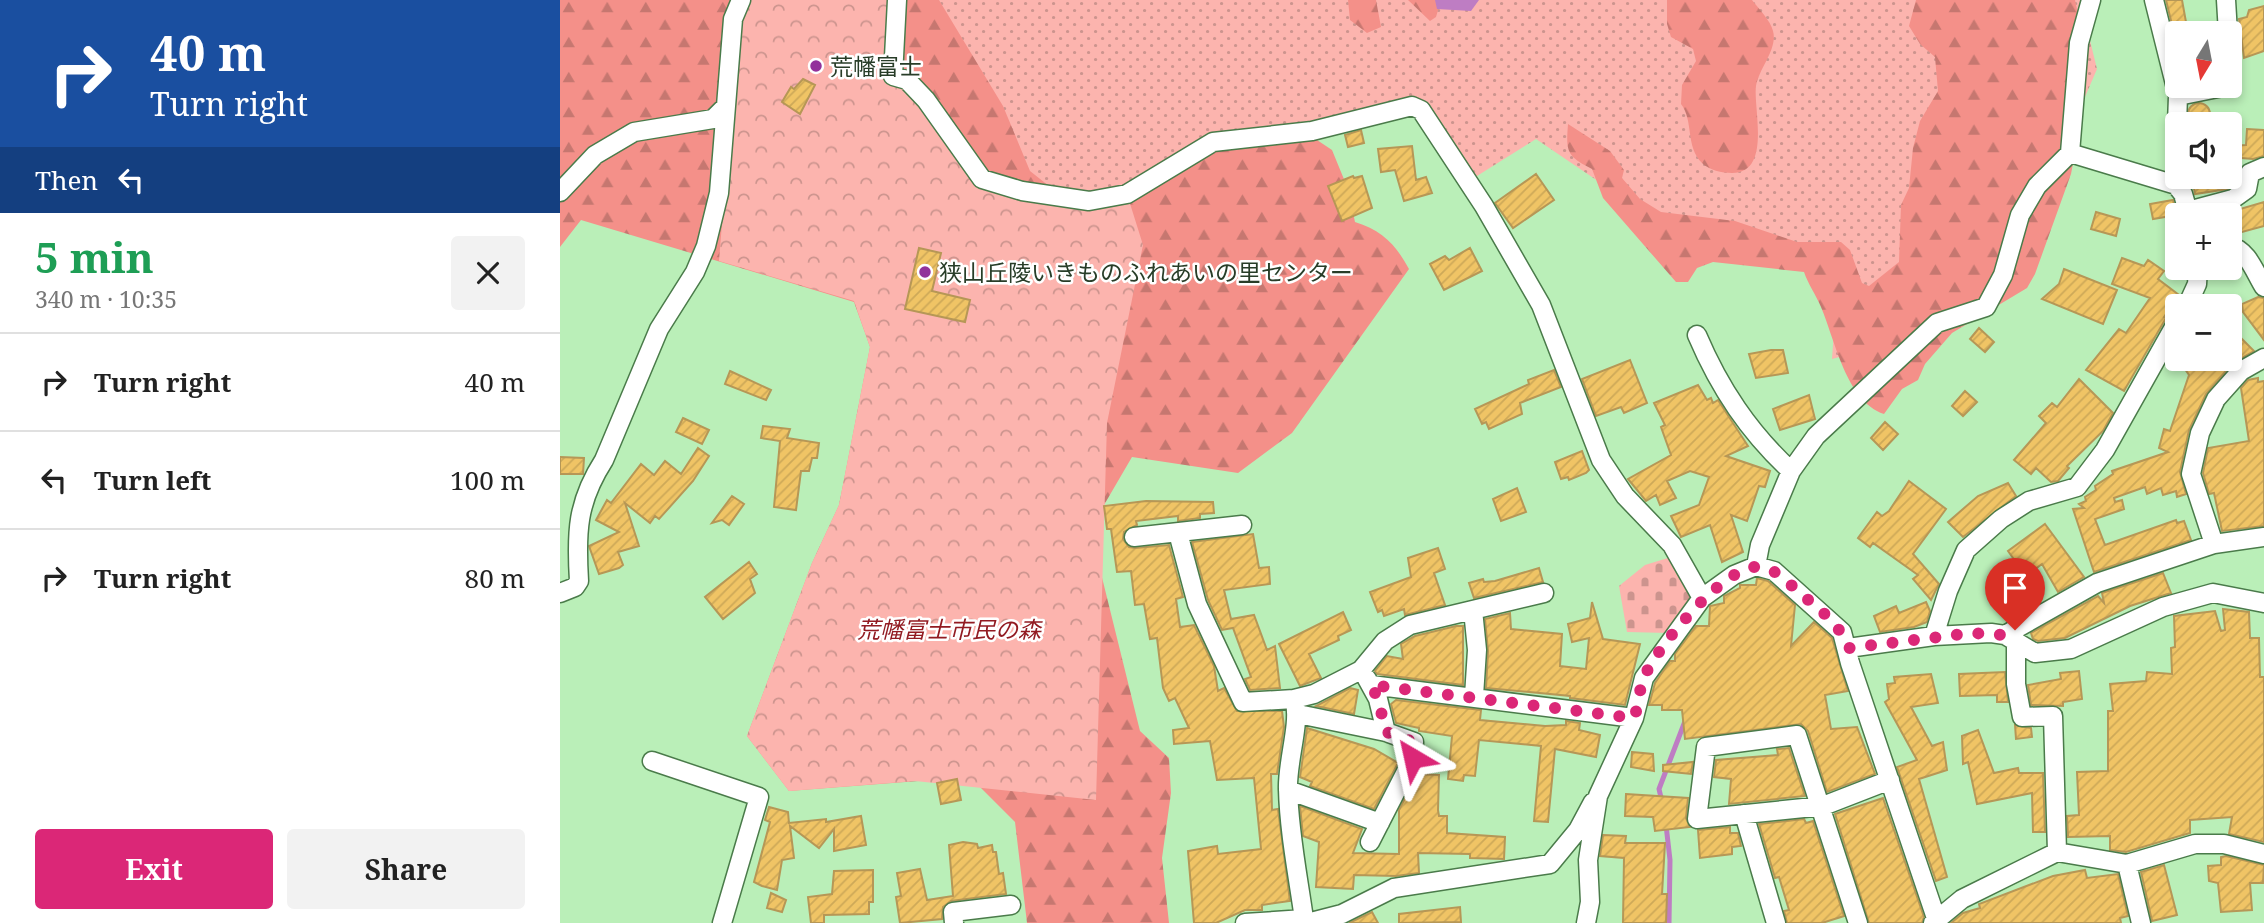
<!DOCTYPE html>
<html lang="en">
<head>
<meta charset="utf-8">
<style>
	:root { --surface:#fff; --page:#f2f2f2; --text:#222; --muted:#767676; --line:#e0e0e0; --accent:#db2777 }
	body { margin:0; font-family:"Noto Serif","Noto Sans JP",serif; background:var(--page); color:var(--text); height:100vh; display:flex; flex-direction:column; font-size:26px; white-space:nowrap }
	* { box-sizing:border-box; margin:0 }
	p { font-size:23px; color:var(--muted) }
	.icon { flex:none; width:38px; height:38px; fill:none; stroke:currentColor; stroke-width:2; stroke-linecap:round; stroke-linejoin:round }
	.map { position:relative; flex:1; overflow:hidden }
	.sheet { display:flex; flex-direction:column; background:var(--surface); width:560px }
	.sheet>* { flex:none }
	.top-card { background:#1a4fa0; color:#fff; overflow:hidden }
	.needle { width:46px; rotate:190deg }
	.controls { position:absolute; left:1605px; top:21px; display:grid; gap:14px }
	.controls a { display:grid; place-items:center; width:77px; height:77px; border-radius:7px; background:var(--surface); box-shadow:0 4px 10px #0003; font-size:35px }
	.pin { position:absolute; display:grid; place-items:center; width:60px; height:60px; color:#fff; margin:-72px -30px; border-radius:50% 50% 50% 0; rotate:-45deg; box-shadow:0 0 7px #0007 }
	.pin .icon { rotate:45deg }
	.me { position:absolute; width:77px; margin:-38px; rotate:324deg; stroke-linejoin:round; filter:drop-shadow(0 0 5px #0008) }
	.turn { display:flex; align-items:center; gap:24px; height:147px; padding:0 35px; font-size:32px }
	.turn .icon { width:91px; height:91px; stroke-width:2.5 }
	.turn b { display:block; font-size:49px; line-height:60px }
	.then { display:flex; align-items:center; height:66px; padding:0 35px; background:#0003; gap:14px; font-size:26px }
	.round { display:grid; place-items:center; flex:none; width:74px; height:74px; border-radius:7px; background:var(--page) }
	.summary { display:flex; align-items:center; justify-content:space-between; height:119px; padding:0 35px }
	h1 { font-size:42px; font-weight:700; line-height:52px; color:#1e9e55 }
	.action { display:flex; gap:14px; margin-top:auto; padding:14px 35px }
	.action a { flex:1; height:80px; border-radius:7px; background:var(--accent); color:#fff; font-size:28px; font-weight:700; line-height:80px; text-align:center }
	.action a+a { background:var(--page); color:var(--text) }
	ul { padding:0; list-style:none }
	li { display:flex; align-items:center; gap:21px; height:98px; padding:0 35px; border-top:2px solid var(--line) }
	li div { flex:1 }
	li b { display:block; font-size:26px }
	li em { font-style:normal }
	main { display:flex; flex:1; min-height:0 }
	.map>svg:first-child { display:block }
	.grass { fill:url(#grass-dots) }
	.forest { fill:url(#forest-firs) }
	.cemetery { fill:url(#cemetery-stones) }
	.park { fill:url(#park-crowns) }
	.water { fill:#be7dc3 }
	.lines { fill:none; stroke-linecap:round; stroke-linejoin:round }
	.stream { stroke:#be7dc3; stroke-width:5 }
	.building { fill:url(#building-hatch); stroke:#b69756; stroke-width:2 }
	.minor-casing { stroke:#4a7b4a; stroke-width:21 }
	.minor { stroke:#fff; stroke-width:18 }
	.route { stroke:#db2777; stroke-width:12; stroke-dasharray:0 21.6 }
	.poi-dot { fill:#92329b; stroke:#fff; stroke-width:2.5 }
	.labels { text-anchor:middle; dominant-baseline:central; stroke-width:5; stroke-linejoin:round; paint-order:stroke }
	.poi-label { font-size:23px; fill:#283d28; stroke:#fff; text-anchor:start }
	.park-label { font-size:23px; font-style:italic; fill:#921b22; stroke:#fff }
</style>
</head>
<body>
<main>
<section class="sheet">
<div class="top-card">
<div class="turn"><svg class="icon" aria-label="right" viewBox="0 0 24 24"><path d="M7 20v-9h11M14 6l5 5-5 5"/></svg><div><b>40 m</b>Turn right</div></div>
<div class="then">Then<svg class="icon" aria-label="left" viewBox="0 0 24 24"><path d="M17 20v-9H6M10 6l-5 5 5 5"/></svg></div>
</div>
<div class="summary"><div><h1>5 min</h1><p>340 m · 10:35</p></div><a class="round"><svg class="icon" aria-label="close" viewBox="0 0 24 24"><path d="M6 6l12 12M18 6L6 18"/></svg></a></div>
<ul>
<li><svg class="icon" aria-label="right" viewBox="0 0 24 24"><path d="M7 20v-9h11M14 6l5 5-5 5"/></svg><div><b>Turn right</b></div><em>40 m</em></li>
<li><svg class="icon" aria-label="left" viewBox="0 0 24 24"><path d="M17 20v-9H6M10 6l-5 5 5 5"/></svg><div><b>Turn left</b></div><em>100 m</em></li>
<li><svg class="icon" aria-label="right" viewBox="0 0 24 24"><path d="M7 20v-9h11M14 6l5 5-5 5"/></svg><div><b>Turn right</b></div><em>80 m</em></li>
</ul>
<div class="action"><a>Exit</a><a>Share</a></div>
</section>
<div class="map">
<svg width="1704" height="923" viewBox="0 0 1704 923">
	<defs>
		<pattern id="grass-dots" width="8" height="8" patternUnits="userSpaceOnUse" patternTransform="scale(1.75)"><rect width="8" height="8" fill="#fcb4ae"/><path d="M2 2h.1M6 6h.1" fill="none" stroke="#cc948e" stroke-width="1.8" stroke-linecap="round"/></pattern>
		<pattern id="forest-firs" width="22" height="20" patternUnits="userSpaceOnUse" patternTransform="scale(1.75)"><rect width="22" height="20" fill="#f49089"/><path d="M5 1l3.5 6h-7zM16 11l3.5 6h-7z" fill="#c67770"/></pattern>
		<pattern id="cemetery-stones" width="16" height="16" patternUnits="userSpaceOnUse" patternTransform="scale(1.75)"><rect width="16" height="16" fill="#fcb4ae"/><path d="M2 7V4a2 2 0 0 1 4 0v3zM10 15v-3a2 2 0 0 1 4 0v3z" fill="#cc948e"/></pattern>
		<pattern id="park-crowns" width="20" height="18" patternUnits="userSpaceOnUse" patternTransform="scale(1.75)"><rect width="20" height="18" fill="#fcb4ae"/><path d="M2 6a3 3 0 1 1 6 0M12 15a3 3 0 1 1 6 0" fill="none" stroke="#cc948e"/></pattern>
		<pattern id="building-hatch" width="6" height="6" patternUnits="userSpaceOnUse" patternTransform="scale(1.75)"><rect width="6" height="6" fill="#f0c465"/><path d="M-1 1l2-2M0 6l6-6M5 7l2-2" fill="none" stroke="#cea958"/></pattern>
	</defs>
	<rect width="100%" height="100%" fill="#baefb8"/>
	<path class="grass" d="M337,0H1520L1537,69L1440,294L1371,333L1272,359L1278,272L1101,249L1057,194L976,139L909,181L852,106L567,194L462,191Z"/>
	<path class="forest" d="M0,0H379L443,106L470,171L523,213L661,146L748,134L772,150L788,189L795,222C822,230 836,245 849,269L732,433L678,473L572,457L530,529L580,731L609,758L611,793L602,858L609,923H467L455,822L410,777L229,791L187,736L252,563L279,505L310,347L294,302L21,220L0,247Z
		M788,0H816L821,27L807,33L790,20Z
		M848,0H881L876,17L870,21Z
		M1107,0H1192C1198,8 1211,21 1213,31C1218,49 1199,68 1196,86C1193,108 1212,173 1172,173C1162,173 1149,170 1142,163C1125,146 1134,121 1121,104L1122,85L1136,61L1133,49L1111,37L1107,24Z
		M1356,0H1515L1526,52L1516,148L1511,174L1475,274L1467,288L1392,333L1365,364L1358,380L1342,389L1324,414C1286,401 1275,340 1261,307C1256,295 1248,284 1244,272L1153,262L1137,268L1128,282H1116L1043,198L1032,169C1006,156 1006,151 1008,124L1050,151L1064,170L1062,178L1080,199L1101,212L1175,221L1237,242H1281L1290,250L1302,283L1309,286L1339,262L1341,205L1349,188L1353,148L1360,121L1378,91L1375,57L1360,44L1349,26Z"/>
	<path class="cemetery" d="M1111,557L1134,599L1108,633L1067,632L1059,586L1085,565Z"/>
	<path class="park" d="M180,0H337L333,76L415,168L462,191L567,194L583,245L547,423L536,800L355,781L229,791L187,736L252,563L279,505L310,347L294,301L159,261Z"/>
	<path class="water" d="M875,0H919L911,11L877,9Z"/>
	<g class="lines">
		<path class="stream" d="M1102,802L1099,789L1127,716
			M1106,825L1110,860L1109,923"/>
	</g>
	<path class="building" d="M1606,0H1622L1628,33H1614Z
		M1704,6V51L1684,58L1679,19L1687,17L1689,10Z
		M243,79L255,85L240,114L222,102L231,87L234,89Z
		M1628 114a11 11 0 1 1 22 0a11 11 0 1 1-22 0Z
		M1687,129L1704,130V156L1693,159L1670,157V146L1686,145Z
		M801,130L804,143L788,147L785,135Z
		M852,146L856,180L866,177L872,193L844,201L835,170L821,172L818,149Z
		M976,174L994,200L953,228L935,203Z
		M793,176L794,178L802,176L812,208L782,221L768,186Z
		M1632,177H1676V183L1668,189L1635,194Z
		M1613,200L1617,215L1593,219L1590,204Z
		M1704,202V226L1671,235L1670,212Z
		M1536,212L1560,219L1556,236L1531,229Z
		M359,248L381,253L372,291L410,300L405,322L345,309Z
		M910,248L922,271L884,290L870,264L885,256L889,260Z
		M1562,258L1584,266L1588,260L1604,271L1598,279L1619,295L1604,317L1606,318L1564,391L1526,370L1559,329L1566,333L1590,298L1552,284Z
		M1504,269L1557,290L1543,324L1482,299L1499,284Z
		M1698,297L1704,298V340L1683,312L1682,304Z
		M1670,327L1694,351L1673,363L1646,394L1629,430L1620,472L1626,494L1617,497L1616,491L1603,495L1601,488L1587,494L1585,487L1554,498L1555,502L1562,500L1564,509L1535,519L1545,545L1616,520L1617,523L1624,521L1631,540L1534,572L1513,509L1524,508L1519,504L1526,501L1525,497L1536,490L1535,486L1553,474L1552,471L1608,452L1599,448L1604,429L1610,431L1629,375L1618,359H1670Z
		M1419,328L1434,342L1425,352L1410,339Z
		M1211,350H1223L1228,373L1196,378L1189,354Z
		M1070,360L1087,403L1064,413L1061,407L1036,416L1022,379Z
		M994,370L1001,387L960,403L962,414L929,429L926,422L922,424L915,409L969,384L968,380Z
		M170,371L211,390L206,400L165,384Z
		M1698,378V382L1704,381V526L1662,531L1654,493L1649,494L1643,473L1648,448L1689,441L1681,388L1688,380Z
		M1519,379L1553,413L1543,431L1507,466L1509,468L1498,481L1491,482L1476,468L1471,474L1454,460L1486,423L1479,416L1492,403L1497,407Z
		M1138,385L1147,400L1151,398L1153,403L1158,400L1188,446L1166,456L1210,471L1205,487L1199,486L1187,521L1171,515L1183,552L1162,562L1150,525L1121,537L1111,516L1139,505L1149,477L1130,471L1107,481L1116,498L1100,505L1096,495L1086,501L1068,479L1111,455L1101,427L1105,425L1094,403Z
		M1405,391L1417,402L1403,416L1392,406Z
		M1249,395L1255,419L1220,430L1213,409Z
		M123,418L149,430L142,444L116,432Z
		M1325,422L1338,434L1323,450L1311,438Z
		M203,426L230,429L227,438L259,443L257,458H252L249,471H241L236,510L214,507L220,441L201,438Z
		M138,448L149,456L133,481L99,519L95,516L90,523L65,503L79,546L58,552L63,565L59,568L39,574L29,546L59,532L36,520L47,500L51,503L81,464L94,475L105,461L121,474Z
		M1022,451L1029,470L1026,473L1009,480L1008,477L1001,479L995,462Z
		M0,457L24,458L23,474H0Z
		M1349,481L1386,509L1353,554L1379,584L1371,600L1353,579L1358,575L1313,543L1310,547L1298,538L1317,512L1322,516L1329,511Z
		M1448,483L1456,496L1403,537L1388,522L1418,496Z
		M957,488L966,512L941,521L933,499Z
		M172,496L184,504L169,525L162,520L152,523Z
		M586,501L653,502L654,513L640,514V518L618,521V516L576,521L577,525L564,532L563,539L569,547L575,548L609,545L623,597L616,599L620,627L634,625L654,666L658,691L664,688L677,711H722L724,727L717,774H711L712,810L718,809L730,901L702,905V910H685L656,923H634L628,851L657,846L658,854L701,849L694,778L657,780L650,741L614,744L613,730L629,728L615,698L609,701L603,688L597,638L590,639L584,604L575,605L571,571L557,572L551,529H547L544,506Z
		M1485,524L1524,577L1498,592L1482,564L1466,576L1448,551Z
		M693,534L699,568L709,567L710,584L664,590L671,619L694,615L707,650L715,646L720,688L690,690L685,679L691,677L673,628L662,630L648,600L632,542Z
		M878,548L885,569L874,573L885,605L845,615L844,609L824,616L822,610L818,612L810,592L851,577L848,558Z
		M189,562L197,574L190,579L195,593L163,619L145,597Z
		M979,568L983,582L914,598L909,583L923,579L924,582L935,581Z
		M1603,573L1611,593L1570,606L1505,638L1478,641L1473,639L1471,633L1538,596L1544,603L1542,593Z
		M1197,578L1208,581L1235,605L1231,646L1254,622L1272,638L1288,691L1265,695L1271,729L1297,727L1315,774L1267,792L1248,731L1241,724L1125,739L1122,710H1102V705H1089L1095,683L1110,661H1115V654L1136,626H1149L1150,606L1164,603V596L1180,588V585H1196Z
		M1032,602L1043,639L1080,644L1065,705L1010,698V696L926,688L928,651L925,619L950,613L951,629L1002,634L1000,666L1026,669L1029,638L1012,642L1008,624L1030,618Z
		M1366,602L1370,611L1367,622L1354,627L1320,632L1314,616L1336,606L1339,613Z
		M1663,609L1689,612L1690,638H1699L1700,677H1704V842L1669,834L1672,817L1630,820V833L1566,852L1550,850V836L1508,837L1507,816L1519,815L1517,772L1548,771V711H1553L1550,684L1586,681L1587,672L1612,674L1611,648L1615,647L1614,616L1655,611L1661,631L1665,630Z
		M783,612L791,630L778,636L779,640L749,654L761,678L740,686L719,644Z
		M896,626H903V685L817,674L815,671L827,656L843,659L841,644L855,636Z
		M1519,671L1522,699L1503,702V706L1471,705L1468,685L1501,679L1500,673Z
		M1445,672L1448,702H1437V695L1400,696L1399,674Z
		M1371,674L1378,703L1351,707L1372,746L1383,742L1387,770L1359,779L1387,877L1376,881L1337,767L1357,760L1325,702L1329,699L1327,684L1335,683L1334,677Z
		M790,688L798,690L794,714L756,706Z
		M836,700L921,710L920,720L985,726L1006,725V721L1020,723L1019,730L1040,735L1036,757L995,749L988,822L974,821L981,746L919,740L915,776L904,775L903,781L888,779L892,736L859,731V728L836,723L831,704Z
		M1455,725L1471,728L1472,737L1456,739Z
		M747,728L814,749L838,763L814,809L750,786L752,782L740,777Z
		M1418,730L1434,773L1458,768L1459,773H1483L1485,832H1473L1472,793L1417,804L1408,762L1403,764L1402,736Z
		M1229,748L1245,796L1169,804L1171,779L1154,777L1156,760L1218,755L1217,749Z
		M1072,752L1093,754L1094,771L1071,767Z
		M1133,762L1131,774L1103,771V765Z
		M857,774L879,775L878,810L879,816H887V833L945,837L944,859L910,858V854L858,853L859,873L836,876L794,875L793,889L756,887L759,842L743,836L740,806L802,829L793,853L839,854V810Z
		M397,779L401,800L381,804L377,783Z
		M1066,794L1128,798L1126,818L1130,827L1095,831L1093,817L1065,816Z
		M1323,798L1364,917L1362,923H1309L1275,814Z
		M209,807L228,812L229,823L266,819V822L301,816L306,845L274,851V829L259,848L230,826L234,858L222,860L217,890L202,886L194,882L210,822L205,820Z
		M1244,819L1246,823L1253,821L1284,916L1262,923H1227L1224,911L1229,910L1219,877L1215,878L1199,824Z
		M1170,827V833H1178L1181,846L1172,847V854L1140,858L1138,830Z
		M1043,835L1066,836L1065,843H1105L1102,894H1107L1106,923H1063L1064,858L1040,856Z
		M403,842L417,844L418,848L432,845L433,852H436L439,874L443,873L446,894L391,901L383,907L382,919L340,923L336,897L341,896L337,873L360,869L367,900L393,896L389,845Z
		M1666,856L1704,865L1703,883H1690L1692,910L1661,912L1658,883L1649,881L1648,866L1661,865V857Z
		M1604,865L1617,915L1592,921L1581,872Z
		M313,870V902H309V914L264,915V923H251L248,897L272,894L274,871Z
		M1525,870L1527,878L1558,874L1568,916L1560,918L1561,923H1391L1403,913L1420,908L1419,904L1493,876Z
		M211,893L226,900L222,912L207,908Z
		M900,907L901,922L839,923V914Z
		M812,912L818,923H789Z"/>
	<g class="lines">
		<defs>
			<path id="minor" d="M337,0L333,76L347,80L366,100L422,179L462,191L529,201L567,194L653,142L752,131L852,106L861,110L924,206L981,305L1041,460L1065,496L1112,545L1142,598L1174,575L1196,566L1214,571L1282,632L1290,663L1376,918
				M1594,0L1618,96L1617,124
				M1666,0L1668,33
				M1618,96L1668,86
				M1510,153L1616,185L1623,194L1629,215
				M1616,185L1617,142
				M0,192L35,155L74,132L153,119L164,108
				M1628,211L1673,199L1687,189L1690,173L1704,167
				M1670,246C1688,250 1695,273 1704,287
				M1627,306L1637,284L1638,268
				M1137,335C1160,389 1189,432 1231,471
				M618,533L637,604L683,702L734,699L754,694L801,670L825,641L850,625L984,593
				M574,537L682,525
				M1654,544L1631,474L1640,433L1656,399L1681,371L1704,358
				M1196,566L1200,545L1231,471L1256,436L1377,323L1426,307L1443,275L1460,215L1477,186L1510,153L1519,43L1531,0
				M0,593L15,587L19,581C16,532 17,502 44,460L99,329L135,272L146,246L159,193L173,19L181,0
				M913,610L917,650L914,696
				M1445,635L1537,583L1654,544L1704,537
				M1374,636L1388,591L1406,550L1441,519L1469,501L1517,487L1545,450L1617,322
				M1456,642V684L1462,717L1493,716L1497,852
				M1288,648L1374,636L1431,633L1445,635L1475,653L1511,649L1603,607L1653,593L1704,603
				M807,679L818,699L826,732
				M811,685L1074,718
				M735,703C740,725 727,762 728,789C729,832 738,876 744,919
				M738,714L826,732L854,742L853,758L810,842
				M92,761L199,797L162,923
				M728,790L820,823
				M1184,814L1216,923
				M1567,864L1635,844H1664L1704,854
				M751,922L782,914L834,888L990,864L1018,830L1033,802
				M394,923L393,912L451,905
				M685,923L744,919L753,923
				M1026,923L1030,902L1028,860L1038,796L1074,718L1084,678L1142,598
				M1298,923L1237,735L1146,747L1137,819L1263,806L1330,780
				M1373,923L1402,899L1497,852L1567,864L1581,923"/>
		</defs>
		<use href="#minor" class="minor-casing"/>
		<use href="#minor" class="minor"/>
	</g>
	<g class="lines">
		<path class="route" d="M853,758L854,742L826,732L818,699L811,685L1074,718C1079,705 1079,689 1084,677C1098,646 1161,570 1195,567C1213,565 1228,583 1240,593C1260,610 1279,623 1289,648L1412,633L1445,635L1455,630"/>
	</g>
	<g class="poi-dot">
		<circle cx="256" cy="66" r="7"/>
		<circle cx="365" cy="272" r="7"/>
	</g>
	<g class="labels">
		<g class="poi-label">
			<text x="270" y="66">荒幡富士</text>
			<text x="379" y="272">狭山丘陵いきものふれあいの里センター</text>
		</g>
		<g class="park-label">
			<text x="389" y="629">荒幡富士市民の森</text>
		</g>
	</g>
</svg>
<div class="controls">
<a><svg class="needle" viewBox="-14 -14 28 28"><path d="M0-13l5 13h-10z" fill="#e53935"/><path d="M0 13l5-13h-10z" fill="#767676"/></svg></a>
<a><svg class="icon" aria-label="sound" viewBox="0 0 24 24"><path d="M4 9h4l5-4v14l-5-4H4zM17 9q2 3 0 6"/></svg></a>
<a>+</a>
<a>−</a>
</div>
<div class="pin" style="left:1455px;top:630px;background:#d93025"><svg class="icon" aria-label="arrive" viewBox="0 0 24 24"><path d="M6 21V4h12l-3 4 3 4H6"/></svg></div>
<svg class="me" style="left:853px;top:758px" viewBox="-20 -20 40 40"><path d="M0-17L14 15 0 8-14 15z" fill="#db2777" stroke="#fff" stroke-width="4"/></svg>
</div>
</main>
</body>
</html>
